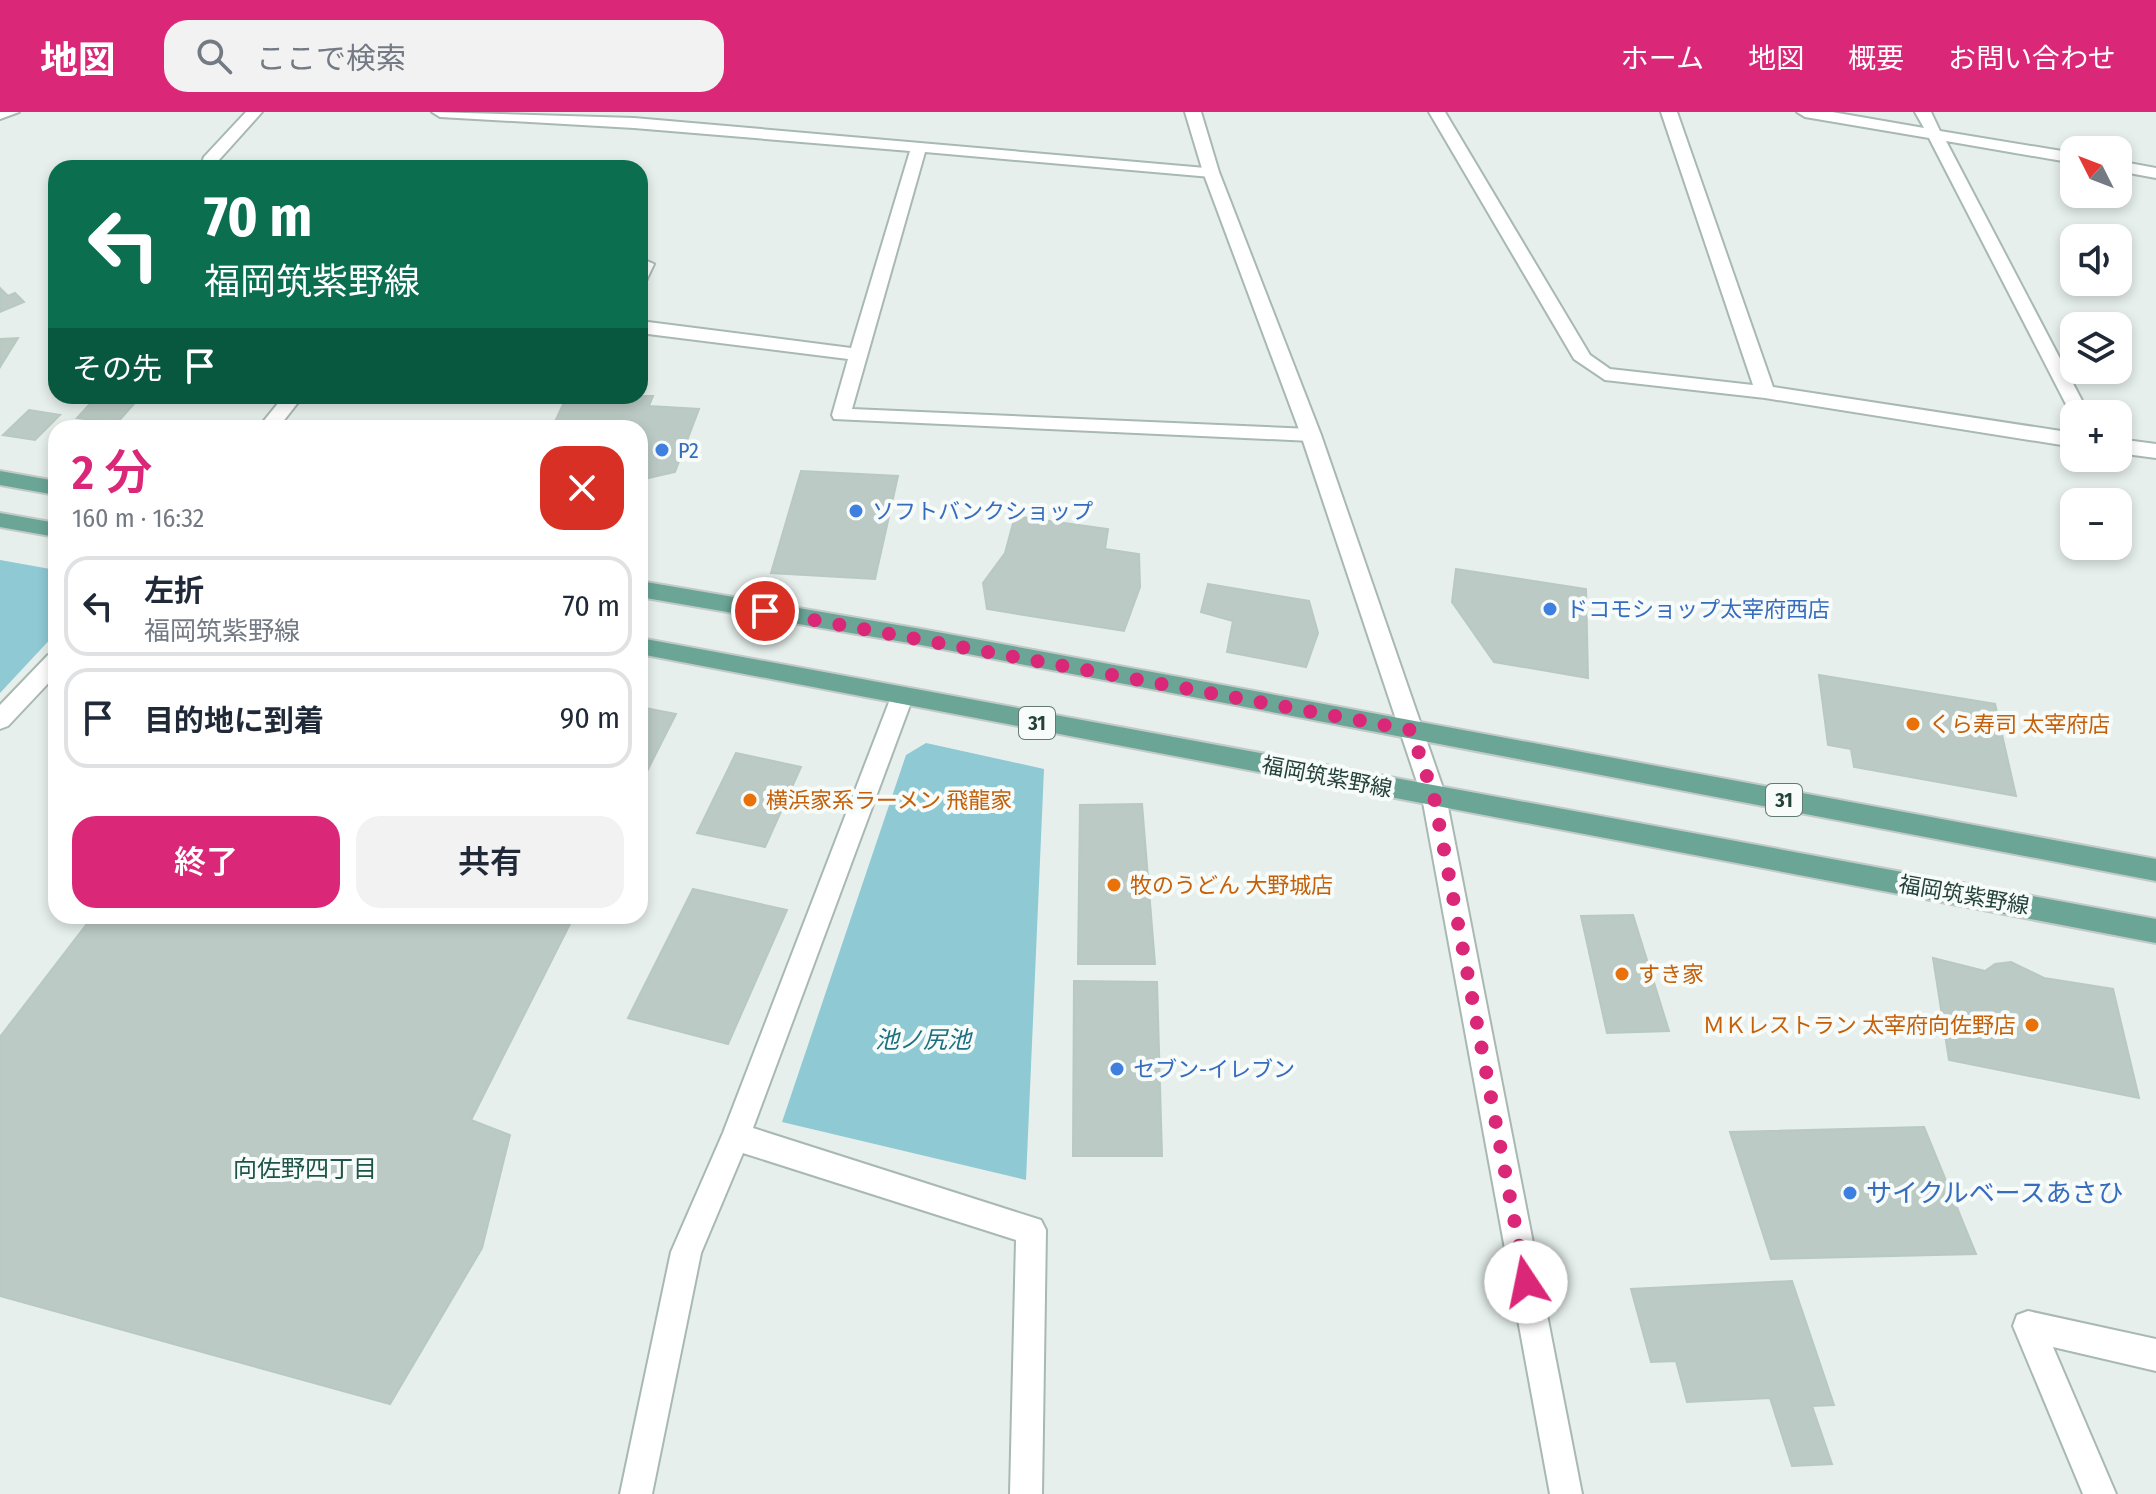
<!DOCTYPE html>
<html lang="ja">
<head>
<meta charset="utf-8">
<style>
	:root { --surface:#fff; --page:#f2f2f3; --text:#1f2937; --muted:#747a83; --line:#e0e1e3; --accent:#db2777 }
	body { margin:0; font-family:"Fira Sans Condensed","Noto Sans JP",sans-serif; background:var(--page); color:var(--text); height:100vh; display:flex; flex-direction:column; font-size:30px; white-space:nowrap }
	* { box-sizing:border-box; margin:0 }
	p { font-size:26px; color:var(--muted) }
	.icon { flex:none; width:44px; height:44px; fill:none; stroke:currentColor; stroke-width:2; stroke-linecap:round; stroke-linejoin:round }
	.map { position:relative; flex:1; overflow:hidden }
	.details { position:absolute; left:48px; top:308px; width:600px; height:504px; display:flex; flex-direction:column; background:var(--surface); border-radius:24px; box-shadow:0 4px 12px #0003 }
	.details>* { flex:none }
	.banner { position:absolute; left:48px; top:48px; width:600px; height:244px; border-radius:24px; box-shadow:0 4px 12px #0003; background:#0b6e4f; color:#fff; overflow:hidden }
	.needle { width:52px; rotate:312deg }
	.fabs { position:absolute; left:2060px; top:24px; display:grid; gap:16px }
	.fabs a { display:grid; place-items:center; width:72px; height:72px; border-radius:16px; background:var(--surface); box-shadow:0 4px 12px #0003; font-size:40px }
	.pin { position:absolute; display:grid; place-items:center; width:68px; height:68px; color:#fff; margin:-34px; border:4px solid #fff; border-radius:50%; box-shadow:0 2px 8px #0007 }
	.me { position:absolute; width:88px; margin:-44px; rotate:349deg; stroke-linejoin:round; filter:drop-shadow(0 0 6px #0008) }
	.turn { display:flex; align-items:center; gap:28px; height:168px; padding:0 24px; font-size:36px }
	.turn .icon { width:104px; height:104px; stroke-width:2.5 }
	.turn b { display:block; font-size:56px; line-height:68px }
	.then { display:flex; align-items:center; height:76px; padding:0 24px; background:#0003; gap:16px; font-size:30px }
	.round { display:grid; place-items:center; flex:none; width:84px; height:84px; border-radius:24px; background:var(--page) }
	.summary { display:flex; align-items:center; justify-content:space-between; height:136px; padding:0 24px }
	h1 { font-size:48px; font-weight:600; line-height:60px; color:var(--accent) }
	.cta { display:flex; gap:16px; margin-top:auto; padding:16px 24px }
	.cta a { flex:1; height:92px; border-radius:24px; background:var(--accent); color:#fff; font-size:32px; font-weight:600; line-height:92px; text-align:center }
	.cta a+a { background:var(--page); color:var(--text) }
	ul { padding:0; list-style:none }
	li { display:flex; align-items:center; gap:24px; height:100px; margin:0 16px 12px; padding:0 8px; border:4px solid var(--line); border-radius:24px }
	li div { flex:1 }
	li b { display:block; font-size:30px }
	li em { font-style:normal }
	header { display:flex; align-items:center; gap:48px; box-sizing:border-box; height:112px; padding:0 40px; background:var(--accent); color:#fff }
	header strong { font-size:38px }
	nav { display:flex; gap:44px; margin-inline-start:auto; font-size:28px }
	.search { width:560px; height:72px; background:var(--page); display:flex; align-items:center; gap:20px; box-sizing:border-box; padding:0 28px; border-radius:24px; color:var(--muted); font-size:30px }
	.map>svg:first-child { display:block }
	.water { fill:#8ec9d4 }
	.building { fill:#bbcac4; stroke:#b8c9c2; stroke-width:2 }
	.lines { fill:none; stroke-linecap:round; stroke-linejoin:round }
	.minor-casing { stroke:#a8b8b2; stroke-width:4 }
	.tertiary-casing { stroke:#a8b8b2; stroke-width:4 }
	.primary-casing { stroke:#c2cac8; stroke-width:4 }
	.minor { fill:#fff; fill-rule:evenodd }
	.tertiary { fill:#fff; fill-rule:evenodd }
	.primary { fill:#6aa596; fill-rule:evenodd }
	.route { stroke:#db2777; stroke-width:14; stroke-dasharray:0 25.2 }
	.shop-dot { fill:#3f7fe0; stroke:#f7fbf9; stroke-width:3 }
	.food-dot { fill:#e8710a; stroke:#f7fbf9; stroke-width:3 }
	.labels { text-anchor:middle; dominant-baseline:central; stroke-width:8; stroke-linejoin:round; paint-order:stroke }
	.shield { fill:#f7fbf9; stroke:#637a73; stroke-width:2 }
	.shield-label { font-size:20px; font-weight:bold; fill:#24423a }
	.shop-label { font-size:22px; fill:#366cbe; stroke:#f7fbf9; text-anchor:start }
	.food-label { font-size:22px; fill:#c56008; stroke:#f7fbf9; text-anchor:start }
	.street-label { font-size:22px; fill:#24423a; stroke:#f7fbf9 }
	.water-label { font-size:24px; font-style:italic; fill:#1c6f80; stroke:#f7fbf9 }
	.neighbourhood-label { font-size:24px; fill:#1f5548; stroke:#f7fbf9 }
	.near-shop-label { font-size:26px; fill:#366cbe; stroke:#f7fbf9; text-anchor:start }
</style>
</head>
<body>
<header>
<strong>地図</strong>
<div class="search"><svg class="icon" aria-label="search" viewBox="0 0 24 24"><circle cx="10" cy="10" r="6"/><path d="M15 15l6 6"/></svg>ここで検索</div>
<nav><a>ホーム</a><a>地図</a><a>概要</a><a>お問い合わせ</a></nav>
</header>
<div class="map">
<svg width="2156" height="1382" viewBox="0 0 2156 1382">
	<rect width="100%" height="100%" fill="#e6efeb"/>
	<path class="water" d="M0,448L56,458V521L0,581Z
		M926,631L1044,657L1026,1068L782,1010L906,643Z"/>
	<path class="building" d="M0,176L8,184L15,181L24,190L0,200Z
		M18,226L0,255V227Z
		M97,284H141L117,311L77,306Z
		M567,284H653L649,294L699,297L675,360L640,368V316H552Z
		M29,298L60,303L35,328L3,323Z
		M801,359L898,364L875,467L771,461Z
		M1015,404L1108,417L1105,437L1139,442L1140,475L1124,519L987,497L983,471L1005,441Z
		M1456,457L1586,477L1588,566L1494,550L1452,490Z
		M1208,472L1309,489L1318,521L1306,555L1227,540L1233,509L1201,500Z
		M1819,563L1995,592L2016,684L1854,655L1851,637L1828,633Z
		M640,595L676,602L640,673Z
		M736,641L801,655L765,735L697,721Z
		M1142,692L1155,852H1078L1080,693Z
		M693,777L787,798L728,932L628,906Z
		M1633,803L1669,919L1607,921L1581,804Z
		M93,804H574L471,1008L510,1023L482,1136L390,1292L0,1184V925Z
		M1933,846L1985,859L1995,852L2011,850L2044,866L2113,877L2139,986L1949,948Z
		M1074,869L1157,870L1162,1044H1073Z
		M1924,1015L1976,1142L1771,1147L1730,1020Z
		M1792,1169L1834,1293L1812,1294L1832,1352L1792,1354L1770,1286L1687,1290L1676,1249L1651,1250L1631,1177Z"/>
	<g class="lines">
		<defs>
			<path id="minor" d="M0,0H19L0,7Z
				M246,0H262L218,49L216,56H200L204,45Z
				M432,0L634,6L1217,57V63L1211,65L925,40L852,297L1311,317L1321,323L1311,329L834,307L832,303L848,247L640,221V209L851,236L910,39L634,16L440,5Z
				M1429,0H1445L1590,243L1610,257L1753,273L1661,0H1677L1773,275L2074,321V335L1765,286L1605,268L1574,247Z
				M1797,0H1832L1924,16L1915,0H1931L1940,19L2074,41V51L1946,29L2089,302H2074V307L2071,302L1929,26L1805,5Z
				M2118,49L2156,56V66L2118,59Z
				M640,146L654,152L646,169L640,170Z
				M284,284H303L278,316H258Z
				M2118,327L2156,332V346L2118,341Z
				M56,540V563L8,614L0,617V593L48,543Z
				M902,576L910,579L913,585L753,1016L1041,1108L1046,1118L1042,1382H1010L1016,1128L743,1041L701,1141L652,1382H620L671,1140L723,1021L891,585L894,579Z
				M2028,1199L2156,1227V1259L2053,1235L2116,1382H2083L2013,1214L2017,1203Z"/>
			<path id="tertiary" d="M1185,0H1201L1219,60L1321,323L1446,685L1582,1382H1550L1422,685L1301,323L1203,60Z"/>
			<path id="primary" d="M0,359L56,369V383L0,373Z
				M0,401L56,411V425L0,415Z
				M640,469L921,517L2156,747V769L921,533L640,485Z
				M640,526L2156,807V831L640,542Z"/>
		</defs>
		<use href="#minor" class="minor-casing"/>
		<use href="#tertiary" class="tertiary-casing"/>
		<use href="#primary" class="primary-casing"/>
		<use href="#minor" class="minor"/>
		<use href="#tertiary" class="tertiary"/>
		<use href="#primary" class="primary"/>
	</g>
	<g class="lines">
		<path class="route" d="M765,499L1411,618L1434,685L1526,1170"/>
	</g>
	<g class="shop-dot">
		<circle cx="662" cy="338" r="8"/>
		<circle cx="856" cy="399" r="8"/>
		<circle cx="1550" cy="497" r="8"/>
		<circle cx="1117" cy="957" r="8"/>
		<circle cx="1850" cy="1081" r="8"/>
	</g>
	<g class="food-dot">
		<circle cx="1913" cy="612" r="8"/>
		<circle cx="750" cy="688" r="8"/>
		<circle cx="1114" cy="773" r="8"/>
		<circle cx="1622" cy="862" r="8"/>
		<circle cx="2032" cy="913" r="8"/>
	</g>
	<g class="labels">
		<g class="shield">
			<rect x="1019" y="595" width="36" height="32" rx="6"/>
			<rect x="1766" y="672" width="36" height="32" rx="6"/>
		</g>
		<g class="shield-label">
			<text x="1037" y="611">31</text>
			<text x="1784" y="688">31</text>
		</g>
		<g class="shop-label">
			<text x="678" y="338">P2</text>
			<text x="872" y="399">ソフトバンクショップ</text>
			<text x="1566" y="497">ドコモショップ太宰府西店</text>
			<text x="1133" y="957">セブン-イレブン</text>
		</g>
		<g class="food-label">
			<text x="1929" y="612">くら寿司 太宰府店</text>
			<text x="766" y="688">横浜家系ラーメン 飛龍家</text>
			<text x="1130" y="773">牧のうどん 大野城店</text>
			<text x="1638" y="862">すき家</text>
			<text x="2016" y="913" text-anchor="end">ＭＫレストラン 太宰府向佐野店</text>
		</g>
		<g class="street-label">
			<text transform="translate(1327 665) rotate(11)">福岡筑紫野線</text>
			<text transform="translate(1964 783) rotate(10)">福岡筑紫野線</text>
		</g>
		<g class="water-label">
			<text x="923" y="928">池ノ尻池</text>
		</g>
		<g class="neighbourhood-label">
			<text x="305" y="1057">向佐野四丁目</text>
		</g>
		<g class="near-shop-label">
			<text x="1866" y="1081">サイクルベースあさひ</text>
		</g>
	</g>
</svg>
<div class="fabs">
<a><svg class="needle" viewBox="-14 -14 28 28"><path d="M0-13l5 13h-10z" fill="#e53935"/><path d="M0 13l5-13h-10z" fill="#747a83"/></svg></a>
<a><svg class="icon" aria-label="sound" viewBox="0 0 24 24"><path d="M4 9h4l5-4v14l-5-4H4zM17 9q2 3 0 6"/></svg></a>
<a><svg class="icon" aria-label="layers" viewBox="0 0 24 24"><path d="M12 4l9 5-9 5-9-5zM3 14l9 5 9-5"/></svg></a>
<a>+</a>
<a>−</a>
</div>
<div class="pin" style="left:765px;top:499px;background:#d93025"><svg class="icon" aria-label="arrive" viewBox="0 0 24 24"><path d="M6 21V4h12l-3 4 3 4H6"/></svg></div>
<svg class="me" style="left:1526px;top:1170px" viewBox="-20 -20 40 40"><circle r="19" fill="#fff"/><path d="M0-13L10 11 0 6-10 11z" fill="#db2777"/></svg>
<div class="banner">
<div class="turn"><svg class="icon" aria-label="left" viewBox="0 0 24 24"><path d="M17 20v-9H6M10 6l-5 5 5 5"/></svg><div><b>70 m</b>福岡筑紫野線</div></div>
<div class="then">その先<svg class="icon" aria-label="arrive" viewBox="0 0 24 24"><path d="M6 21V4h12l-3 4 3 4H6"/></svg></div>
</div>
<section class="details">
<div class="summary"><div><h1>2 分</h1><p>160 m · 16:32</p></div><a class="round" style="background:#d93025;color:#fff"><svg class="icon" aria-label="close" viewBox="0 0 24 24"><path d="M6 6l12 12M18 6L6 18"/></svg></a></div>
<ul>
<li><svg class="icon" aria-label="left" viewBox="0 0 24 24"><path d="M17 20v-9H6M10 6l-5 5 5 5"/></svg><div><b>左折</b><p>福岡筑紫野線</p></div><em>70 m</em></li>
<li><svg class="icon" aria-label="arrive" viewBox="0 0 24 24"><path d="M6 21V4h12l-3 4 3 4H6"/></svg><div><b>目的地に到着</b></div><em>90 m</em></li>
</ul>
<div class="cta"><a>終了</a><a>共有</a></div>
</section>
</div>
</body>
</html>
